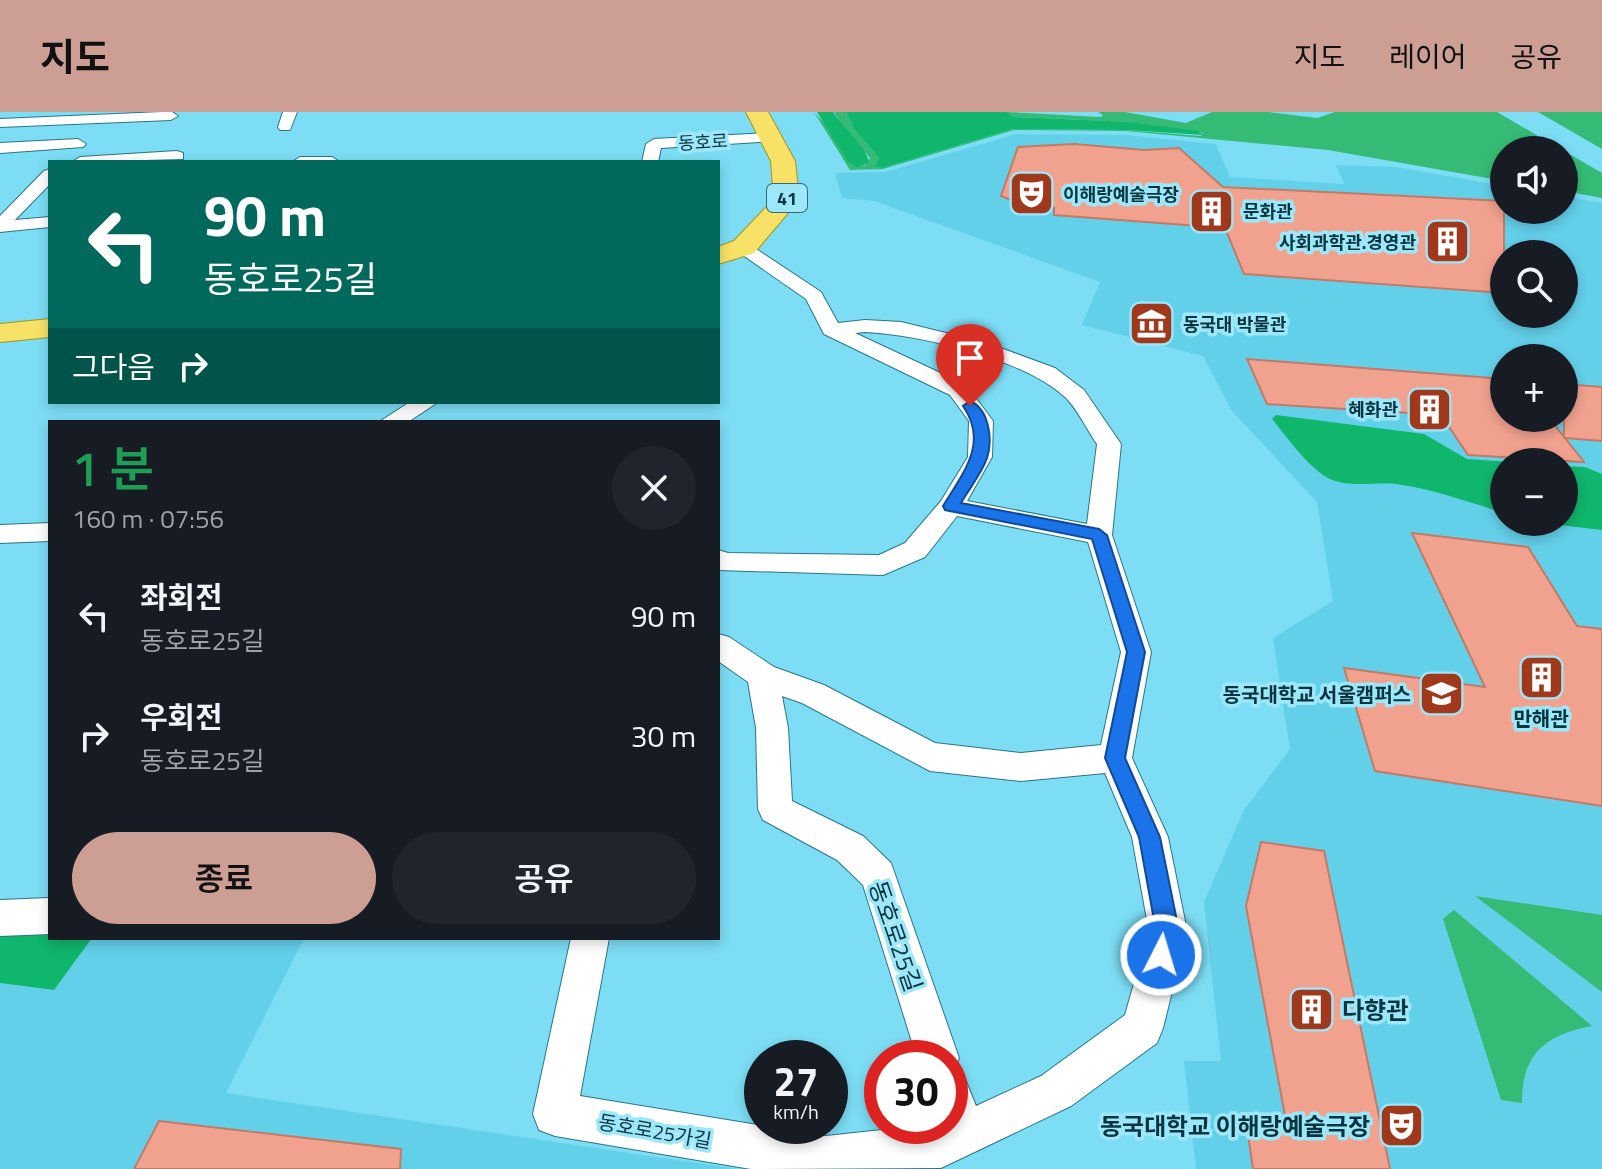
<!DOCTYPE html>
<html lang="ko">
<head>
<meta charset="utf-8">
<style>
	:root { --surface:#171b24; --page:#20242c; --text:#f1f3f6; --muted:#9ea1a6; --accent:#cd9f94 }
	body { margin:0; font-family:"Titillium Web","Noto Sans KR",sans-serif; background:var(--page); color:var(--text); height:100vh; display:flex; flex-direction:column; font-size:30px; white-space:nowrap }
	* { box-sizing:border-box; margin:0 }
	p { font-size:26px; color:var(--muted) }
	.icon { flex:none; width:44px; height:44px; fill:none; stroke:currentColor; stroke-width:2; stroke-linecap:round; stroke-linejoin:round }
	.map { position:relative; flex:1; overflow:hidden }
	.details { position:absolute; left:48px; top:308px; width:672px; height:520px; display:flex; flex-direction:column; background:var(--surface); border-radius:0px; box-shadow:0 4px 12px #0003 }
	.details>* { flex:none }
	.guide { position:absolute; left:48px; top:48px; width:672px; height:244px; border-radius:0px; box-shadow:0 4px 12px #0003; background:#00695c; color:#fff; overflow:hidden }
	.tools { position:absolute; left:1490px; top:24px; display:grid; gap:16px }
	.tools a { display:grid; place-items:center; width:88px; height:88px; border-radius:50%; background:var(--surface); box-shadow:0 4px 12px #0003; font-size:40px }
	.speed { position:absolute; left:744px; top:928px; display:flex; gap:16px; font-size:40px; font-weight:700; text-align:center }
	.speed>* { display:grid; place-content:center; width:104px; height:104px; border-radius:50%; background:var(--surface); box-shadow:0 4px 12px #0003; line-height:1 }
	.speed small { font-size:20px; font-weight:400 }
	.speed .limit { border:12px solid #d22; background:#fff; color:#111 }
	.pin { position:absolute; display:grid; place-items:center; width:68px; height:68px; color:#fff; margin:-82px -34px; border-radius:50% 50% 50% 0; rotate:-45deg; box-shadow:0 0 8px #0007 }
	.pin .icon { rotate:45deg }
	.me { position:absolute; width:88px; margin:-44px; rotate:5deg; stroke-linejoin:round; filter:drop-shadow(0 0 6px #0008) }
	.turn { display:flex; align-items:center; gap:28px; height:168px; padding:0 24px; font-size:36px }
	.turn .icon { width:104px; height:104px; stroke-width:2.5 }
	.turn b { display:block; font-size:56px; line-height:68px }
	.then { display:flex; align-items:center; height:76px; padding:0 24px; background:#0003; gap:16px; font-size:30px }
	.round { display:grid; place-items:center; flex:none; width:84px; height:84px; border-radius:42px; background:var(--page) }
	.overview { display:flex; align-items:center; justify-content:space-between; height:136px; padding:0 24px }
	h1 { font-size:48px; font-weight:600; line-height:60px; color:#1e9e55 }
	.cta { display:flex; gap:16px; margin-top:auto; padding:16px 24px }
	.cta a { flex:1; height:92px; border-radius:48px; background:var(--accent); color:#111; font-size:32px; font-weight:600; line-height:92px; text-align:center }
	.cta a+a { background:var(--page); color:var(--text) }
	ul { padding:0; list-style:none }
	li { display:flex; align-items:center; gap:24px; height:120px; padding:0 24px }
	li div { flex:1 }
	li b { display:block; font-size:30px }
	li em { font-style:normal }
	header { display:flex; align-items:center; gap:48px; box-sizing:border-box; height:112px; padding:0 40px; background:var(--accent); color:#111 }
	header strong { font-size:38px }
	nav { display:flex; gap:44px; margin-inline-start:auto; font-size:28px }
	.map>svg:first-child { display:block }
	.built { fill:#63d0ea; fill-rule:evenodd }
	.green { fill:#35bb75 }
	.forest { fill:#10b66c }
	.building { fill:#f1a28e; stroke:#c37a66; stroke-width:2 }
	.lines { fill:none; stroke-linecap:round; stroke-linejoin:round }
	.street-casing { stroke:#2a7687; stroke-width:2 }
	.primary-casing { stroke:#a19816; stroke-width:2 }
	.street { fill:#fff; fill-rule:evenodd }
	.primary { fill:#f8e167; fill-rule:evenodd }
	.route { fill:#1a73e8; stroke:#114b97; stroke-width:2 }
	.labels { text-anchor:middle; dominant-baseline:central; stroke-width:7; stroke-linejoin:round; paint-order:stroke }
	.far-street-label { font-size:18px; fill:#09353e; stroke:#9de7fa }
	.far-poi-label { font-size:18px; font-weight:bold; fill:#09353e; stroke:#9de7fa; text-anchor:start }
	.shield { fill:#9de7fa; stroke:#356a76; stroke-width:2 }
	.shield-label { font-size:18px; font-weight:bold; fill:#09353e }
	.poi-label { font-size:20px; font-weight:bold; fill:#09353e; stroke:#9de7fa; text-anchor:end }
	.street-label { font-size:20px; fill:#09353e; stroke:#9de7fa }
	.near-street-label { font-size:24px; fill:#09353e; stroke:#9de7fa }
	.near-poi-label { font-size:24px; font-weight:bold; fill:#09353e; stroke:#9de7fa; text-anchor:start }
</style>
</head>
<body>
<header>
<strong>지도</strong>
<nav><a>지도</a><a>레이어</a><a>공유</a></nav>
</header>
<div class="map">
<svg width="1602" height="1057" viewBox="0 0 1602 1057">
	<rect width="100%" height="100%" fill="#7cddf4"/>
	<path class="built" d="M1016,22L1125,23L1216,32L1230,65L1344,72L1336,53L1397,55L1504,74V98H1564V84L1602,91V1057H1196L1184,949H1221L1204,790L1244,698L1290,637L1273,526L1333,489L1317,390L1232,299L1203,244L1082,213L1100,170L874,89L842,86L835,61L886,60ZM1504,142H1564V202H1504ZM1504,246H1564V306H1504ZM1504,350H1564V410H1504Z
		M92,826H304L226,981L737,1057H0V871L54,878Z"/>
	<path class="green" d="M814,0L864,54L870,46L846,20L834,0H846L854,17L879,46L874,55L882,56L1013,17L1126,18L1201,24L1203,21L1131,10L1014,5L1007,0L1101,5L1103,3L1098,0H1125L1186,11L1212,0H1267L1317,6L1335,0H1497L1562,38H1504V69L1328,38L1126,19L1014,18L883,57L850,58Z
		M1538,0H1602V37Z
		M1564,39L1602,61V86L1564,79Z
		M1475,784L1602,803V880Z
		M1454,798L1592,914C1546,922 1521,943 1522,991L1501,988L1443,807Z"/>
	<path class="forest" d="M817,0H833C842,14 868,37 869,51L857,55L848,50Z
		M846,0H1007L1014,5L1131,10L1197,19L1204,23L1126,18L1013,17L882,56L874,55L879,46L854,17Z
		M1276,303L1424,322L1467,347L1511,350H1504V401C1468,390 1433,377 1396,372C1375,370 1346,376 1328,366C1306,353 1288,326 1272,307Z
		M1564,354L1585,355L1602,362V418L1534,410H1564Z
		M50,816V826H92L54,878L0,871V822Z"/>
	<path class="building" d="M1074,32L1144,38L1179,36L1223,75L1504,89V181L1244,162L1225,116L1054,103V96L1020,92L1001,84L1018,35Z
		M1247,247L1504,267V306H1549L1564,325V272L1602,275V329L1565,326L1584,350L1468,343L1441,303L1267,292Z
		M1412,421L1528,435L1577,514L1602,517V694L1375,659L1344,556L1485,575Z
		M1261,730L1324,739L1390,1057H1253L1245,1001L1286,1009L1246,794Z
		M159,1009L401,1037L400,1057H134Z"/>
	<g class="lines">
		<defs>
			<path id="street" d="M162,0H172L178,4L171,8L0,15V7Z
				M283,0H297L290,18H280L278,15Z
				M771,21L776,23V29L661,36L658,50H642L646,32L654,27Z
				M78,27L86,32L83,35L0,41V31Z
				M177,39L183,41V47L72,50L80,45Z
				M300,45H332L340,50H292Z
				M50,57V72L15,108L50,105V115L0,120V104L44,59Z
				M744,129L821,180L838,211L865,208L901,210L987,231L1055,256L1084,278L1121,332L1112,423L1151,540L1132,646L1168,725L1187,819L1163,916L1157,931L1071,994L941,1056L751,1057L555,1024L539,1018L533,1002L571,826H609L580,984L826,1024L919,1014H950V946H917L863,773L837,748L763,708L758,697L756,616L748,570L718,549V522L729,525L774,555L824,573L935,631L1021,641L1101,633L1121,540L1088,430L957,404L925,445L883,463L718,458V438L728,441L879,443L905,431L941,389L968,345L969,309L950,283L824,222L806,187L737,139L735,135ZM865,220C921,223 1025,247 1066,286C1078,298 1087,318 1097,332L1087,412L967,389L992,345L993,309L966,273L855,221ZM782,584L802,591L930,659L1021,669L1105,661L1132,725L1149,819L1125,903L1041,964L976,994L965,967L952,961L959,946L891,751L863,724L792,689L788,616Z
				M410,290H438L408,310H379Z
				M50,411V429L0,431V413Z
				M50,786V822L0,824V788Z"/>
			<path id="primary" d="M746,0H768L795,49L799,88L754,141L718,152V135L734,129L774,87L771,49Z
				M50,207V225L0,230V212Z"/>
		</defs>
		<use href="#street" class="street-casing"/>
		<use href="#primary" class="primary-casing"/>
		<use href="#street" class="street"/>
		<use href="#primary" class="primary"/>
	</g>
	<path class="route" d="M970,289C989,297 993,327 987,346C982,361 969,377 961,391L1099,417L1107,423L1145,540L1125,646L1160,725L1179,819L1170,851L1161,855L1153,851L1149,843L1156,819L1139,725L1105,646L1127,540L1092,427L945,398L943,394C963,361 989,331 963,294Z"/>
	<defs>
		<symbol id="theatre-square" viewBox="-11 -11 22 22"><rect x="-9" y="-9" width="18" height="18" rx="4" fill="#a0381c" stroke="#9de7fa"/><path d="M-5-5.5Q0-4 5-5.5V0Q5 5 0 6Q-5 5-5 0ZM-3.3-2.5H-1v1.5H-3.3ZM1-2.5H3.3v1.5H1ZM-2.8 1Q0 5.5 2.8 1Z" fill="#fff"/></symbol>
		<symbol id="building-square" viewBox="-11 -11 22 22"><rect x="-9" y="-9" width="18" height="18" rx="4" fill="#a0381c" stroke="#9de7fa"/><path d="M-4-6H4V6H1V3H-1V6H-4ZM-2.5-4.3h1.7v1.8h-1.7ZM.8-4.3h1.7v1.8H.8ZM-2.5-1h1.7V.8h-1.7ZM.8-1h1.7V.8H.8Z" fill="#fff"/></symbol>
		<symbol id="museum-square" viewBox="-11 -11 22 22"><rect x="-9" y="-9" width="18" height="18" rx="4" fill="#a0381c" stroke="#9de7fa"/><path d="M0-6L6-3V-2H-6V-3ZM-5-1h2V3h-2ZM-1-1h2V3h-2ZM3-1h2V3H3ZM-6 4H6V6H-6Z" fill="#fff"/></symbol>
		<symbol id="university-square" viewBox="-11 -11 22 22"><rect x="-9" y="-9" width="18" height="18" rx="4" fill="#a0381c" stroke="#9de7fa"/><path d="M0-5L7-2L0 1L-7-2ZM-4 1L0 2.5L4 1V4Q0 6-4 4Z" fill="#fff"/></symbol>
	</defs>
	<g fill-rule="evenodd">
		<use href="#theatre-square" x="1006" y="56" width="51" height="51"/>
		<use href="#building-square" x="1186" y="74" width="51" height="51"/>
		<use href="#building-square" x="1422" y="104" width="51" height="51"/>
		<use href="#museum-square" x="1126" y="186" width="51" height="51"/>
		<use href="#building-square" x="1404" y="272" width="51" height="51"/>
		<use href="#building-square" x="1516" y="540" width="51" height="51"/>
		<use href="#university-square" x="1416" y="556" width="51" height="51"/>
		<use href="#building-square" x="1286" y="872" width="51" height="51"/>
		<use href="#theatre-square" x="1376" y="988" width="51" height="51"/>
	</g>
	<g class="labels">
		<g class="far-street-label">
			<text transform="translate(703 30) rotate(-3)">동호로</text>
		</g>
		<g class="far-poi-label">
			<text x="1063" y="82">이해랑예술극장</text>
			<text x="1243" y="99">문화관</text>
			<text x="1416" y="130" text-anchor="end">사회과학관.경영관</text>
			<text x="1183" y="212">동국대 박물관</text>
			<text x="1398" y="297" text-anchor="end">혜화관</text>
		</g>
		<rect class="shield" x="767" y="72" width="40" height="28" rx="6"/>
		<g class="shield-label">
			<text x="787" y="86">41</text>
		</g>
		<g class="poi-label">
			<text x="1411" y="582">동국대학교 서울캠퍼스</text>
			<text x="1541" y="606" text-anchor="middle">만해관</text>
		</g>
		<g class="street-label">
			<text transform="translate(655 1019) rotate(10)">동호로25가길</text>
		</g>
		<g class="near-street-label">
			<text transform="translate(896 824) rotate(71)">동호로25길</text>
		</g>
		<g class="near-poi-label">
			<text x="1342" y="898">다향관</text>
			<text x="1370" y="1014" text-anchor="end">동국대학교 이해랑예술극장</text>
		</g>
	</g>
</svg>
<div class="tools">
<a><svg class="icon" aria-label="sound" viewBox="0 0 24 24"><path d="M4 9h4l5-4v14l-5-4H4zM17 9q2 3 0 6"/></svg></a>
<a><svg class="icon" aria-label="search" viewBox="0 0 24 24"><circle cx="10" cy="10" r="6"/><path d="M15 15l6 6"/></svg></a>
<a>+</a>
<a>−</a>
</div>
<div class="speed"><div>27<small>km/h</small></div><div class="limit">30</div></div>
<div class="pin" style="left:970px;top:294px;background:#d93025"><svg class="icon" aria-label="arrive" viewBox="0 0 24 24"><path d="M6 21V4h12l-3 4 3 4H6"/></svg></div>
<svg class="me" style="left:1161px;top:843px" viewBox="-20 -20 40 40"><circle r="17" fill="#1a73e8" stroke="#fff" stroke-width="3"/><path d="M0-11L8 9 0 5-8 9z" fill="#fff"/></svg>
<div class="guide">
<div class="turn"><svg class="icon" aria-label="left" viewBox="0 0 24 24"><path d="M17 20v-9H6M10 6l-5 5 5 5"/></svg><div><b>90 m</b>동호로25길</div></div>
<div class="then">그다음<svg class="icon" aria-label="right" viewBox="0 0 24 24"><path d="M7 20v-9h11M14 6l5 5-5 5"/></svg></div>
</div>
<section class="details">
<div class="overview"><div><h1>1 분</h1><p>160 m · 07:56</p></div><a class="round"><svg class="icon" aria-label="close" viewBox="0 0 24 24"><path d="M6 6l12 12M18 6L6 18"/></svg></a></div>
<ul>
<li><svg class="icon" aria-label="left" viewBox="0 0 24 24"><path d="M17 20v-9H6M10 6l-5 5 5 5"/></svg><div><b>좌회전</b><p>동호로25길</p></div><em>90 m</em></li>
<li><svg class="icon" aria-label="right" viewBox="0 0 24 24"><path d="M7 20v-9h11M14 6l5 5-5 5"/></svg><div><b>우회전</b><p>동호로25길</p></div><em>30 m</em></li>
</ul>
<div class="cta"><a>종료</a><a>공유</a></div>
</section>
</div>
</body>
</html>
